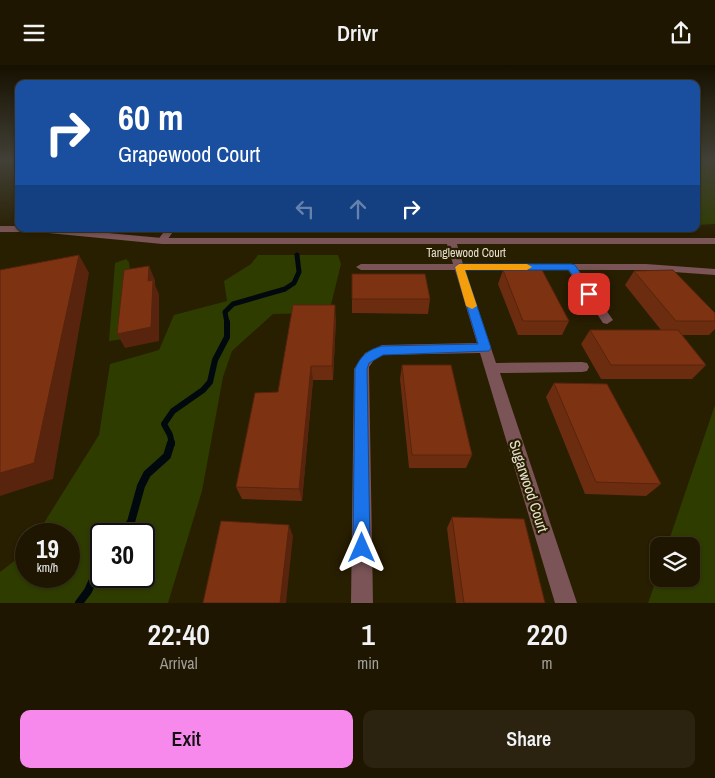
<!DOCTYPE html>
<html lang="en">
<head>
<meta charset="utf-8">
<style>
	:root { --surface:#1e1600; --page:#2b230f; --text:#f1f3f6; --muted:#a19f99; --line:#3c3522; --accent:#f788ec }
	body { margin:0; font-family:"Archivo Narrow",sans-serif; background:var(--page); color:var(--text); height:100vh; display:flex; flex-direction:column; font-size:19px; white-space:nowrap }
	* { box-sizing:border-box; margin:0 }
	p { font-size:16px; color:var(--muted) }
	.icon { flex:none; width:28px; height:28px; fill:none; stroke:currentColor; stroke-width:2; stroke-linecap:round; stroke-linejoin:round }
	.map { position:relative; height:538px; overflow:hidden }
	.drawer { display:flex; flex-direction:column; background:var(--surface); flex:1 }
	.drawer>* { flex:none }
	.hud { position:absolute; left:15px; top:15px; width:685px; height:152px; border-radius:10px; box-shadow:0 1px 4px #0004,0 0 0 1px var(--line); background:#1a4fa0; color:#fff; overflow:hidden }
	.buttons { position:absolute; left:650px; top:472px; display:grid; gap:10px }
	.buttons a { display:grid; place-items:center; width:50px; height:50px; border-radius:10px; background:var(--surface); box-shadow:0 1px 4px #0004,0 0 0 1px var(--line); font-size:25px }
	.speed { position:absolute; left:15px; top:458px; display:flex; gap:10px; font-size:25px; font-weight:700; text-align:center }
	.speed>* { display:grid; place-content:center; width:65px; height:65px; border-radius:50%; background:var(--surface); box-shadow:0 1px 4px #0004,0 0 0 1px var(--line); line-height:1 }
	.speed small { font-size:12px; font-weight:400 }
	.speed .limit { border:2px solid #111; border-radius:8px; background:#fff; color:#111 }
	.pin { position:absolute; display:grid; place-items:center; width:42px; height:42px; color:#fff; margin:-21px; border-radius:10px; box-shadow:0 2px 8px #0006 }
	.me { position:absolute; width:55px; margin:-28px; rotate:0deg; stroke-linejoin:round; filter:drop-shadow(0 0 4px #0008) }
	.turn { display:flex; align-items:center; gap:18px; height:105px; padding:0 20px; font-size:22px }
	.turn .icon { width:65px; height:65px; stroke-width:2.5 }
	.turn b { display:block; font-size:35px; line-height:42px }
	.lanes { display:flex; align-items:center; height:48px; padding:0 20px; background:#0003; justify-content:center; gap:25px; direction:ltr }
	.lanes .off { opacity:.35 }
	.eta { display:flex; justify-content:space-evenly; align-items:center; height:85px; text-align:center }
	.eta b { font-size:30px; font-weight:600; line-height:35px }
	.button { display:flex; gap:10px; margin-top:auto; padding:10px 20px }
	.button a { flex:1; height:58px; border-radius:10px; background:var(--accent); color:#111; font-size:20px; font-weight:600; line-height:58px; text-align:center }
	.button a+a { background:var(--page); color:var(--text) }
	header { display:flex; justify-content:space-between; align-items:center; height:65px; padding:0 20px; background:var(--surface); font-size:22px; font-weight:600 }
	.map>svg:first-child { display:block }
	.green { fill:#2e3c00; fill-rule:evenodd }
	.lines { fill:none; stroke-linecap:round; stroke-linejoin:round }
	.stream-far2 { stroke:#01090e; stroke-width:5 }
	.stream-far1 { stroke:#01090e; stroke-width:6 }
	.stream { stroke:#01090e; stroke-width:8 }
	.minor { fill:#7a5457; fill-rule:evenodd }
	.tertiary { fill:#7a5457; fill-rule:evenodd }
	.wall { fill:#6c2c0f }
	.shaded-wall { fill:#58240d }
	.building { fill:#7d3312; stroke:#58240d }
	.route { fill:#1a73e8; stroke:#114b97 }
	.slow { fill:#f59e0b }
	.labels { text-anchor:middle; dominant-baseline:central; stroke-width:4.5; stroke-linejoin:round; paint-order:stroke }
	.street-label { font-size:12px; fill:#e7e0cf; stroke:#281e00 }
	.near-street-label { font-size:15px; fill:#e7e0cf; stroke:#281e00 }
</style>
</head>
<body>
<header><svg class="icon" aria-label="menu" viewBox="0 0 24 24"><path d="M4 6h16M4 12h16M4 18h16"/></svg>Drivr<svg class="icon" aria-label="share" viewBox="0 0 24 24"><path d="M12 15V3M7 8l5-5 5 5M5 13v7h14v-7"/></svg></header>
<div class="map">
<svg width="715" height="538" viewBox="0 0 715 538">
	<rect width="100%" height="100%" fill="#281e00"/>
	<path class="green" d="M696,96H715V159L696,160Z
		M258,190H338L341,199L329,248L273,249L232,286L223,312L202,426L168,538H0V507L26,487V511H69V469H37L99,370L110,299L159,285L174,250L227,236L224,216L251,199ZM101,469H144V511H101Z
		M126,194L129,197L130,206L124,274L109,276L115,198Z
		M715,340V538H648L659,507V514H691V481H667Z"/>
	<g class="lines">
		<path class="stream-far2" d="M227,258L225,247L233,239L285,224L294,218L299,207L297,190"/>
		<path class="stream-far1" d="M172,379L170,370L164,359L173,346L203,325L210,317L215,295L227,272V257"/>
		<path class="stream" d="M121,469L131,457L141,421L147,409L167,391L171,378
			M79,538L88,526L101,497"/>
		<path class="minor" d="M166,164H175L165,178H159L157,176Z
			M451,173L456,176L463,199H646L715,204V210L646,205H578L613,255L607,259L603,258L568,205H465L496,298L582,297L587,298L589,302L587,306L582,307L500,308L577,538H555L480,288L383,290L374,295L369,302L373,538H351L354,304L365,288L382,280L477,278L455,205H361L356,202L361,199H453L446,176Z"/>
		<path class="tertiary" d="M0,161H19V164H24L19,167H0Z
			M34,164H64L162,173H715V179H162L38,167Z"/>
	</g>
	<path class="wall" d="M503,205L569,256L562,270H518L498,219Z
		M634,206L715,248V264L709,270H681L706,300L692,314H601L581,279L590,265H661L625,220Z
		M352,234H430L428,249L352,248Z
		M336,254L333,315H313L302,436L242,434L236,422L278,327Z
		M402,300L472,390L466,403H409L400,314Z
		M554,318L661,419L646,431L585,429L546,332Z
		M452,452L545,538H456L447,463Z"/>
	<path class="shaded-wall" d="M79,190L89,208L53,414L0,431V408Z
		M149,201L155,215V220L159,229V276L125,283L117,269L148,216Z
		M335,240L336,254L333,315L332,301Z
		M311,301L313,315L302,436L299,424Z
		M289,460L293,471L286,538H280Z"/>
	<path class="building" d="M79,190L34,398L0,408V205Z
		M149,201L148,216L153,215L151,262L117,269L124,205Z
		M503,205H542L569,256H523Z
		M673,205L715,248V256H676L634,206Z
		M352,209H425L430,234H352Z
		M293,240H335L332,301H311L299,424L236,422L255,328L278,327Z
		M590,265H678L706,300H611Z
		M402,300H451L472,390H412Z
		M554,318L607,319L661,419L596,417Z
		M452,452L524,454L545,538H464Z
		M221,456L289,460L280,538H203Z"/>
	<linearGradient id="sky" x2="0" y2="1"><stop stop-color="#161000"/><stop offset="0.56" stop-color="#424137"/><stop offset="1" stop-color="#424137" stop-opacity="0"/></linearGradient>
	<rect width="715" height="171" fill="url(#sky)"/>
	<path class="route" d="M459,199H571L575,200L594,229L589,232L586,231L569,205H465L491,283L489,286L383,290L369,298L367,304L370,483L368,489L362,492L355,489L353,483L355,304C361,290 368,285 382,281L478,279L455,202Z"/>
	<path class="slow" d="M459,199H527L532,202L527,205H465L477,241L472,244L466,241L455,202Z"/>
	<g class="labels">
		<g class="street-label">
			<text x="466" y="188">Tanglewood Court</text>
		</g>
		<g class="near-street-label">
			<text transform="translate(529 421) rotate(72)">Sugarwood Court</text>
		</g>
	</g>
</svg>
<div class="buttons">
<a><svg class="icon" aria-label="layers" viewBox="0 0 24 24"><path d="M12 4l9 5-9 5-9-5zM3 14l9 5 9-5"/></svg></a>
</div>
<div class="speed"><div>19<small>km/h</small></div><div class="limit">30</div></div>
<div class="pin" style="left:589px;top:229px;background:#d93025"><svg class="icon" aria-label="arrive" viewBox="0 0 24 24"><path d="M6 21V4h12l-3 4 3 4H6"/></svg></div>
<svg class="me" style="left:362px;top:483px" viewBox="-20 -20 40 40"><path d="M0-17L14 15 0 8-14 15z" fill="#1a73e8" stroke="#fff" stroke-width="4"/></svg>
<div class="hud">
<div class="turn"><svg class="icon" aria-label="right" viewBox="0 0 24 24"><path d="M7 20v-9h11M14 6l5 5-5 5"/></svg><div><b>60 m</b>Grapewood Court</div></div>
<div class="lanes"><svg class="icon off" aria-label="left" viewBox="0 0 24 24"><path d="M17 20v-9H6M10 6l-5 5 5 5"/></svg><svg class="icon off" aria-label="ahead" viewBox="0 0 24 24"><path d="M12 20V5M6 11l6-6 6 6"/></svg><svg class="icon" aria-label="right" viewBox="0 0 24 24"><path d="M7 20v-9h11M14 6l5 5-5 5"/></svg></div>
</div>
</div>
<section class="drawer">
<div class="eta">
<div><b>22:40</b><p>Arrival</p></div>
<div><b>1</b><p>min</p></div>
<div><b>220</b><p>m</p></div>
</div>
<div class="button"><a>Exit</a><a>Share</a></div>
</section>
</body>
</html>
